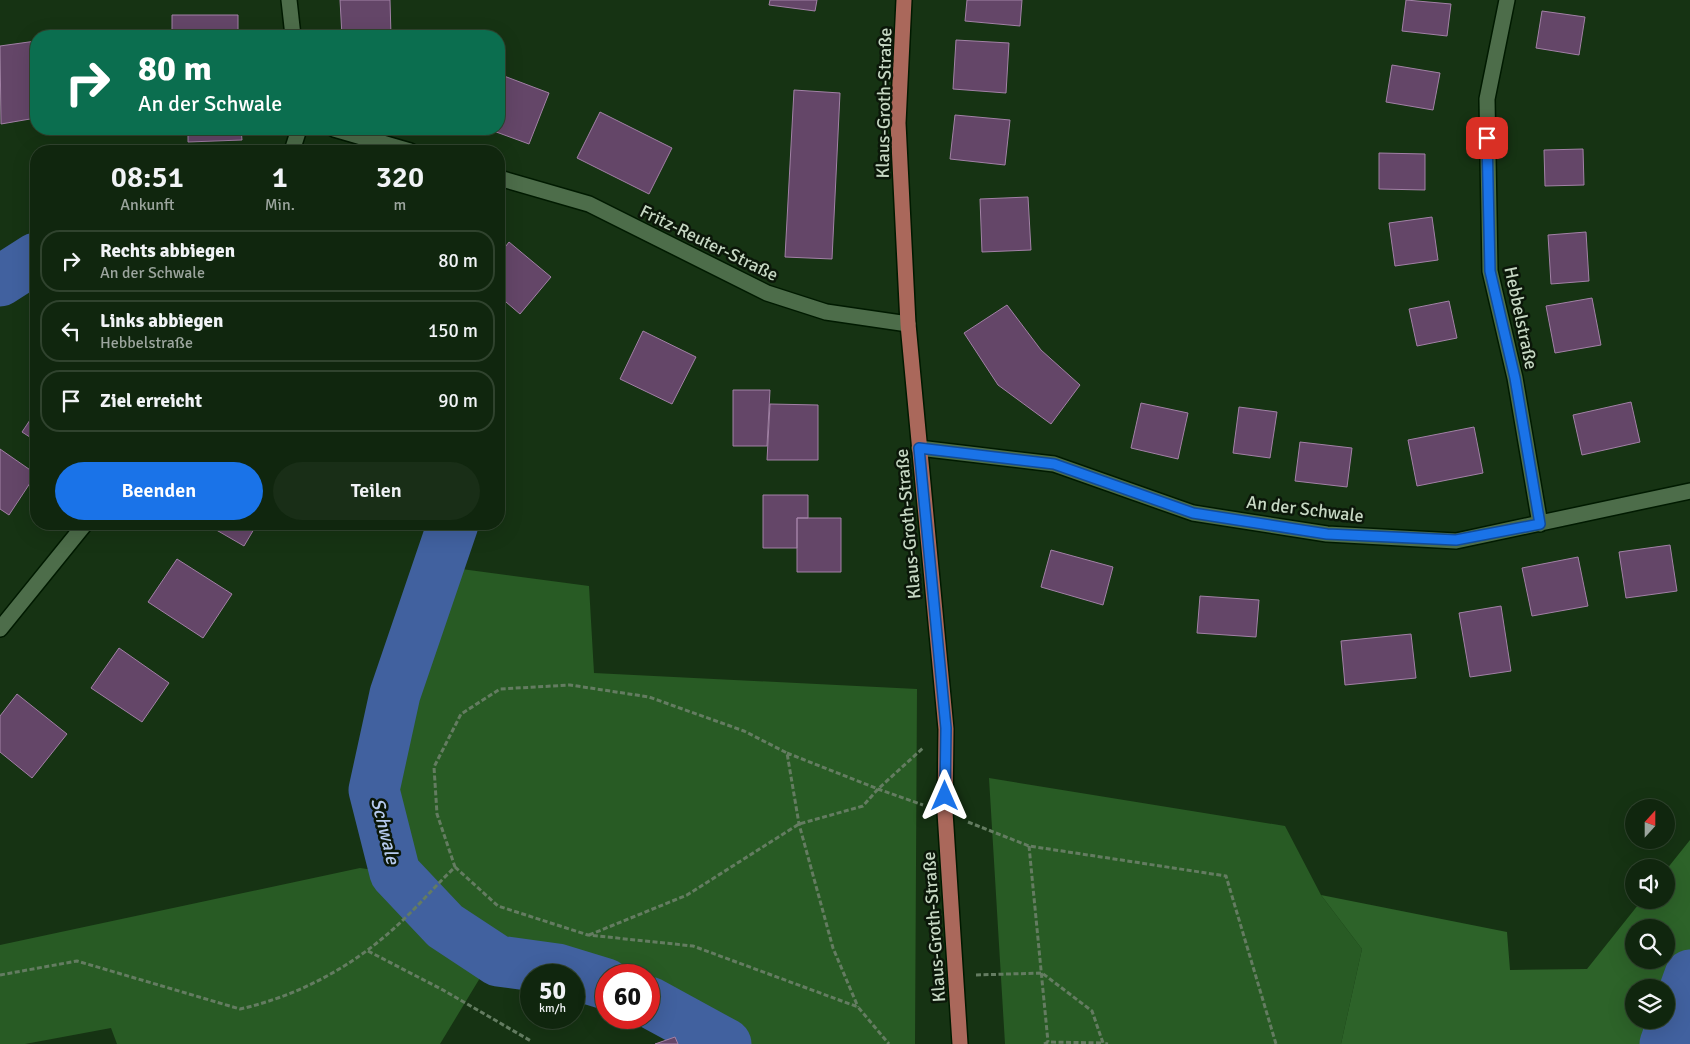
<!DOCTYPE html>
<html lang="de">
<head>
<meta charset="utf-8">
<style>
	:root { --surface:#10260e; --page:#192e17; --text:#f1f3f6; --muted:#9ca59e; --line:#30432e; --accent:#1a73e8 }
	body { margin:0; font-family:Signika,sans-serif; background:var(--page); color:var(--text); height:100vh; display:flex; flex-direction:column; font-size:19px; white-space:nowrap }
	* { box-sizing:border-box; margin:0 }
	p { font-size:16px; color:var(--muted) }
	.icon { flex:none; width:28px; height:28px; fill:none; stroke:currentColor; stroke-width:2; stroke-linecap:round; stroke-linejoin:round }
	.map { position:relative; flex:1; overflow:hidden }
	.panel { position:absolute; left:30px; top:145px; width:475px; height:385px; display:flex; flex-direction:column; background:var(--surface); border-radius:20px; box-shadow:0 5px 20px #0002,0 0 0 1px var(--line) }
	.panel>* { flex:none }
	.guide { position:absolute; left:30px; top:30px; width:475px; height:105px; border-radius:20px; box-shadow:0 5px 20px #0002,0 0 0 1px var(--line); background:#0b6e4f; color:#fff; overflow:hidden }
	.needle { width:32px; rotate:21deg }
	.controls { position:absolute; left:1625px; top:799px; display:grid; gap:10px }
	.controls a { display:grid; place-items:center; width:50px; height:50px; border-radius:50%; background:var(--surface); box-shadow:0 5px 20px #0002,0 0 0 1px var(--line); font-size:25px }
	.speed { position:absolute; left:520px; top:964px; display:flex; gap:10px; font-size:25px; font-weight:700; text-align:center }
	.speed>* { display:grid; place-content:center; width:65px; height:65px; border-radius:50%; background:var(--surface); box-shadow:0 5px 20px #0002,0 0 0 1px var(--line); line-height:1 }
	.speed small { font-size:12px; font-weight:400 }
	.speed .limit { border:8px solid #d22; background:#fff; color:#111 }
	.pin { position:absolute; display:grid; place-items:center; width:42px; height:42px; color:#fff; margin:-21px; border-radius:10px; box-shadow:0 2px 8px #0006 }
	.me { position:absolute; width:55px; margin:-28px; rotate:0deg; stroke-linejoin:round; filter:drop-shadow(0 0 4px #0008) }
	.turn { display:flex; align-items:center; gap:18px; height:105px; padding:0 25px; font-size:22px }
	.turn .icon { width:65px; height:65px; stroke-width:2.5 }
	.turn b { display:block; font-size:35px; line-height:42px }
	.eta { display:flex; justify-content:space-evenly; align-items:center; height:85px; text-align:center }
	.eta b { font-size:30px; font-weight:600; line-height:35px }
	.cta { display:flex; gap:10px; margin-top:auto; padding:10px 25px }
	.cta a { flex:1; height:58px; border-radius:30px; background:var(--accent); color:#fff; font-size:20px; font-weight:600; line-height:58px; text-align:center }
	.cta a+a { background:var(--page); color:var(--text) }
	ul { padding:0; list-style:none }
	li { display:flex; align-items:center; gap:15px; height:62px; margin:0 10px 8px; padding:0 15px; border:2px solid var(--line); border-radius:20px }
	li div { flex:1 }
	li b { display:block; font-size:19px }
	li em { font-style:normal }
	.map>svg:first-child { display:block }
	.green { fill:#285b24 }
	.forest { fill:#2d6329; fill-rule:evenodd }
	.lines { fill:none; stroke-linecap:round; stroke-linejoin:round }
	.river { stroke:#41619f; stroke-width:51 }
	.building { fill:#644668; stroke:#a281a6 }
	.minor-casing { stroke:#001a00; stroke-width:18 }
	.major-casing { stroke:#001a00; stroke-width:18 }
	.path { stroke:#647c61; stroke-width:3; stroke-dasharray:5 2.5; stroke-linecap:butt }
	.minor { stroke:#4d6d4a; stroke-width:15 }
	.major { stroke:#aa685b; stroke-width:15 }
	.route-casing { stroke:#114b97; stroke-width:12 }
	.route { stroke:#1a73e8; stroke-width:9 }
	.labels { text-anchor:middle; dominant-baseline:central; stroke-width:5; stroke-linejoin:round; paint-order:stroke }
	.street-label { font-size:18px; fill:#c6d7c3; stroke:#0b1709 }
	.water-label { font-size:19px; font-style:italic; fill:#b6caee; stroke:#0b1709 }
</style>
</head>
<body>
<div class="map">
<svg width="1690" height="1044" viewBox="0 0 1690 1044">
	<rect width="100%" height="100%" fill="#163313"/>
	<path class="green" d="M439,566L589,586L594,673L917,689L915,1044H706L688,1031L649,1011V975H606V993L574,988V975H531V981L483,973L440,1044H117L111,1028L25,1044H0V945L360,868L395,873L374,790L395,694Z
		M989,778L1285,826L1321,895L1362,949L1341,1044H1005Z
		M1690,996V1044H1673Z"/>
	<path class="forest" d="M1690,840V996L1673,1044H1341L1362,949L1321,895L1507,932L1510,970L1587,969L1642,900H1666V870ZM1634,928H1666V960H1634ZM1634,988H1666V1020H1634Z"/>
	<g class="lines">
		<path class="river" d="M0,281L36,258
			M453,524L395,694L374,790L395,873L445,926L498,961L557,969L606,984
			M649,1002L726,1044
			M1665,1044L1690,975"/>
	</g>
	<path class="building" d="M340,0H390L391,36H342Z
		M770,0H817L815,11L769,5Z
		M967,0H1022L1020,26L965,21Z
		M1406,0L1451,4L1447,36L1402,31Z
		M1542,11L1585,17L1579,55L1536,48Z
		M172,15H238V36H172Z
		M956,40L1009,43L1006,93L953,89Z
		M36,41V118L1,124L0,46Z
		M1392,65L1440,73L1433,110L1386,102Z
		M504,76L549,93L529,144L488,129H499V90Z
		M794,90L840,93L832,259L785,257Z
		M600,112L672,148L649,194L577,158Z
		M955,115L1010,120L1005,165L950,159Z
		M188,129H241L242,140L188,142Z
		M1583,149L1584,185L1545,186L1544,150Z
		M1379,153L1425,154V190L1379,189Z
		M1028,197L1031,250L982,252L980,199Z
		M1432,217L1438,260L1395,266L1389,223Z
		M1586,232L1589,281L1551,284L1548,235Z
		M509,242L551,277L520,314L499,296V255Z
		M1592,298L1601,345L1555,353L1546,306Z
		M1449,301L1457,338L1417,346L1409,309Z
		M1007,305L1041,350L1080,385L1051,424L998,385L964,333Z
		M643,331L696,357L672,404L620,379Z
		M733,390H770L767,446H733Z
		M1631,402L1640,442L1582,455L1573,415Z
		M1141,403L1188,413L1178,459L1131,448Z
		M770,404L818,405V460H767Z
		M1239,407L1277,412L1270,458L1233,453Z
		M36,411V441L22,432Z
		M1474,427L1483,473L1417,486L1408,440Z
		M1300,442L1352,448L1347,487L1295,481Z
		M0,449L36,474L9,515L0,509Z
		M763,495H808V518H797V548H763Z
		M797,518H841V572H797Z
		M206,524H257L244,546Z
		M1670,545L1677,591L1626,598L1619,552Z
		M1051,550L1113,567L1103,605L1041,587Z
		M1578,557L1588,606L1532,616L1522,568Z
		M177,559L232,594L203,638L148,602Z
		M1200,596L1259,600L1256,637L1197,633Z
		M1501,606L1511,671L1470,677L1459,613Z
		M1411,634L1416,678L1345,685L1341,641Z
		M119,648L169,683L142,722L91,688Z
		M17,694L67,734L32,778L0,752V716Z
		M675,1037L678,1044H655Z"/>
	<g class="lines">
		<defs>
			<path id="minor" d="M289,0L293,36
				M1507,0L1487,99L1490,271L1515,378L1540,524
				M334,129L410,151
				M292,151L299,129
				M499,178L589,204L767,293L826,312L908,324
				M919,448L1054,464L1193,513L1327,534L1456,541L1690,491
				M0,629L85,524"/>
			<path id="major" d="M904,0L898,123L908,324L946,729L945,812L960,1044"/>
		</defs>
		<use href="#minor" class="minor-casing"/>
		<use href="#major" class="major-casing"/>
		<path class="path" d="M787,753L878,789L923,805
			M968,822L1029,846L1226,876L1276,1044
			M1029,846L1048,1042
			M455,867L498,906L588,935L693,946L858,1007L889,1044
			M589,935L687,895L799,824L863,806L878,789L923,748
			M368,951L443,990L531,1041
			M0,975L77,961L240,1009C302,995 359,963 404,919C422,902 437,884 455,867L437,814L434,767L461,714L500,689L570,685L649,697L744,731L787,753L799,824L833,948L858,1007
			M976,975L1042,973L1092,1011L1103,1043L1108,1044
			M1044,1044L1048,1042L1103,1043"/>
		<use href="#minor" class="minor"/>
		<use href="#major" class="major"/>
	</g>
	<g class="lines">
		<defs>
			<path id="route" d="M945,796L946,728L919,448L1054,464L1193,513L1327,534L1456,540L1540,524L1515,378L1490,271L1487,138"/>
		</defs>
		<use href="#route" class="route-casing"/>
		<use href="#route" class="route"/>
	</g>
	<g class="labels">
		<g class="street-label">
			<text transform="translate(884 103) rotate(-89)">Klaus-Groth-Straße</text>
			<text transform="translate(709 243) rotate(26)">Fritz-Reuter-Straße</text>
			<text transform="translate(1521 318) rotate(78)">Hebbelstraße</text>
			<text transform="translate(1305 509) rotate(7)">An der Schwale</text>
			<text transform="translate(908 524) rotate(-95)">Klaus-Groth-Straße</text>
			<text transform="translate(934 927) rotate(-94)">Klaus-Groth-Straße</text>
		</g>
		<g class="water-label">
			<text transform="translate(385 831) rotate(76)">Schwale</text>
		</g>
	</g>
</svg>
<div class="controls">
<a><svg class="needle" viewBox="-14 -14 28 28"><path d="M0-13l5 13h-10z" fill="#e53935"/><path d="M0 13l5-13h-10z" fill="#9ca59e"/></svg></a>
<a><svg class="icon" aria-label="sound" viewBox="0 0 24 24"><path d="M4 9h4l5-4v14l-5-4H4zM17 9q2 3 0 6"/></svg></a>
<a><svg class="icon" aria-label="search" viewBox="0 0 24 24"><circle cx="10" cy="10" r="6"/><path d="M15 15l6 6"/></svg></a>
<a><svg class="icon" aria-label="layers" viewBox="0 0 24 24"><path d="M12 4l9 5-9 5-9-5zM3 14l9 5 9-5"/></svg></a>
</div>
<div class="speed"><div>50<small>km/h</small></div><div class="limit">60</div></div>
<div class="pin" style="left:1487px;top:138px;background:#d93025"><svg class="icon" aria-label="arrive" viewBox="0 0 24 24"><path d="M6 21V4h12l-3 4 3 4H6"/></svg></div>
<svg class="me" style="left:945px;top:796px" viewBox="-20 -20 40 40"><path d="M0-17L14 15 0 8-14 15z" fill="#1a73e8" stroke="#fff" stroke-width="4"/></svg>
<div class="guide">
<div class="turn"><svg class="icon" aria-label="right" viewBox="0 0 24 24"><path d="M7 20v-9h11M14 6l5 5-5 5"/></svg><div><b>80 m</b>An der Schwale</div></div>
</div>
<section class="panel">
<div class="eta">
<div><b>08:51</b><p>Ankunft</p></div>
<div><b>1</b><p>Min.</p></div>
<div><b>320</b><p>m</p></div>
</div>
<ul>
<li><svg class="icon" aria-label="right" viewBox="0 0 24 24"><path d="M7 20v-9h11M14 6l5 5-5 5"/></svg><div><b>Rechts abbiegen</b><p>An der Schwale</p></div><em>80 m</em></li>
<li><svg class="icon" aria-label="left" viewBox="0 0 24 24"><path d="M17 20v-9H6M10 6l-5 5 5 5"/></svg><div><b>Links abbiegen</b><p>Hebbelstraße</p></div><em>150 m</em></li>
<li><svg class="icon" aria-label="arrive" viewBox="0 0 24 24"><path d="M6 21V4h12l-3 4 3 4H6"/></svg><div><b>Ziel erreicht</b></div><em>90 m</em></li>
</ul>
<div class="cta"><a>Beenden</a><a>Teilen</a></div>
</section>
</div>
</body>
</html>
